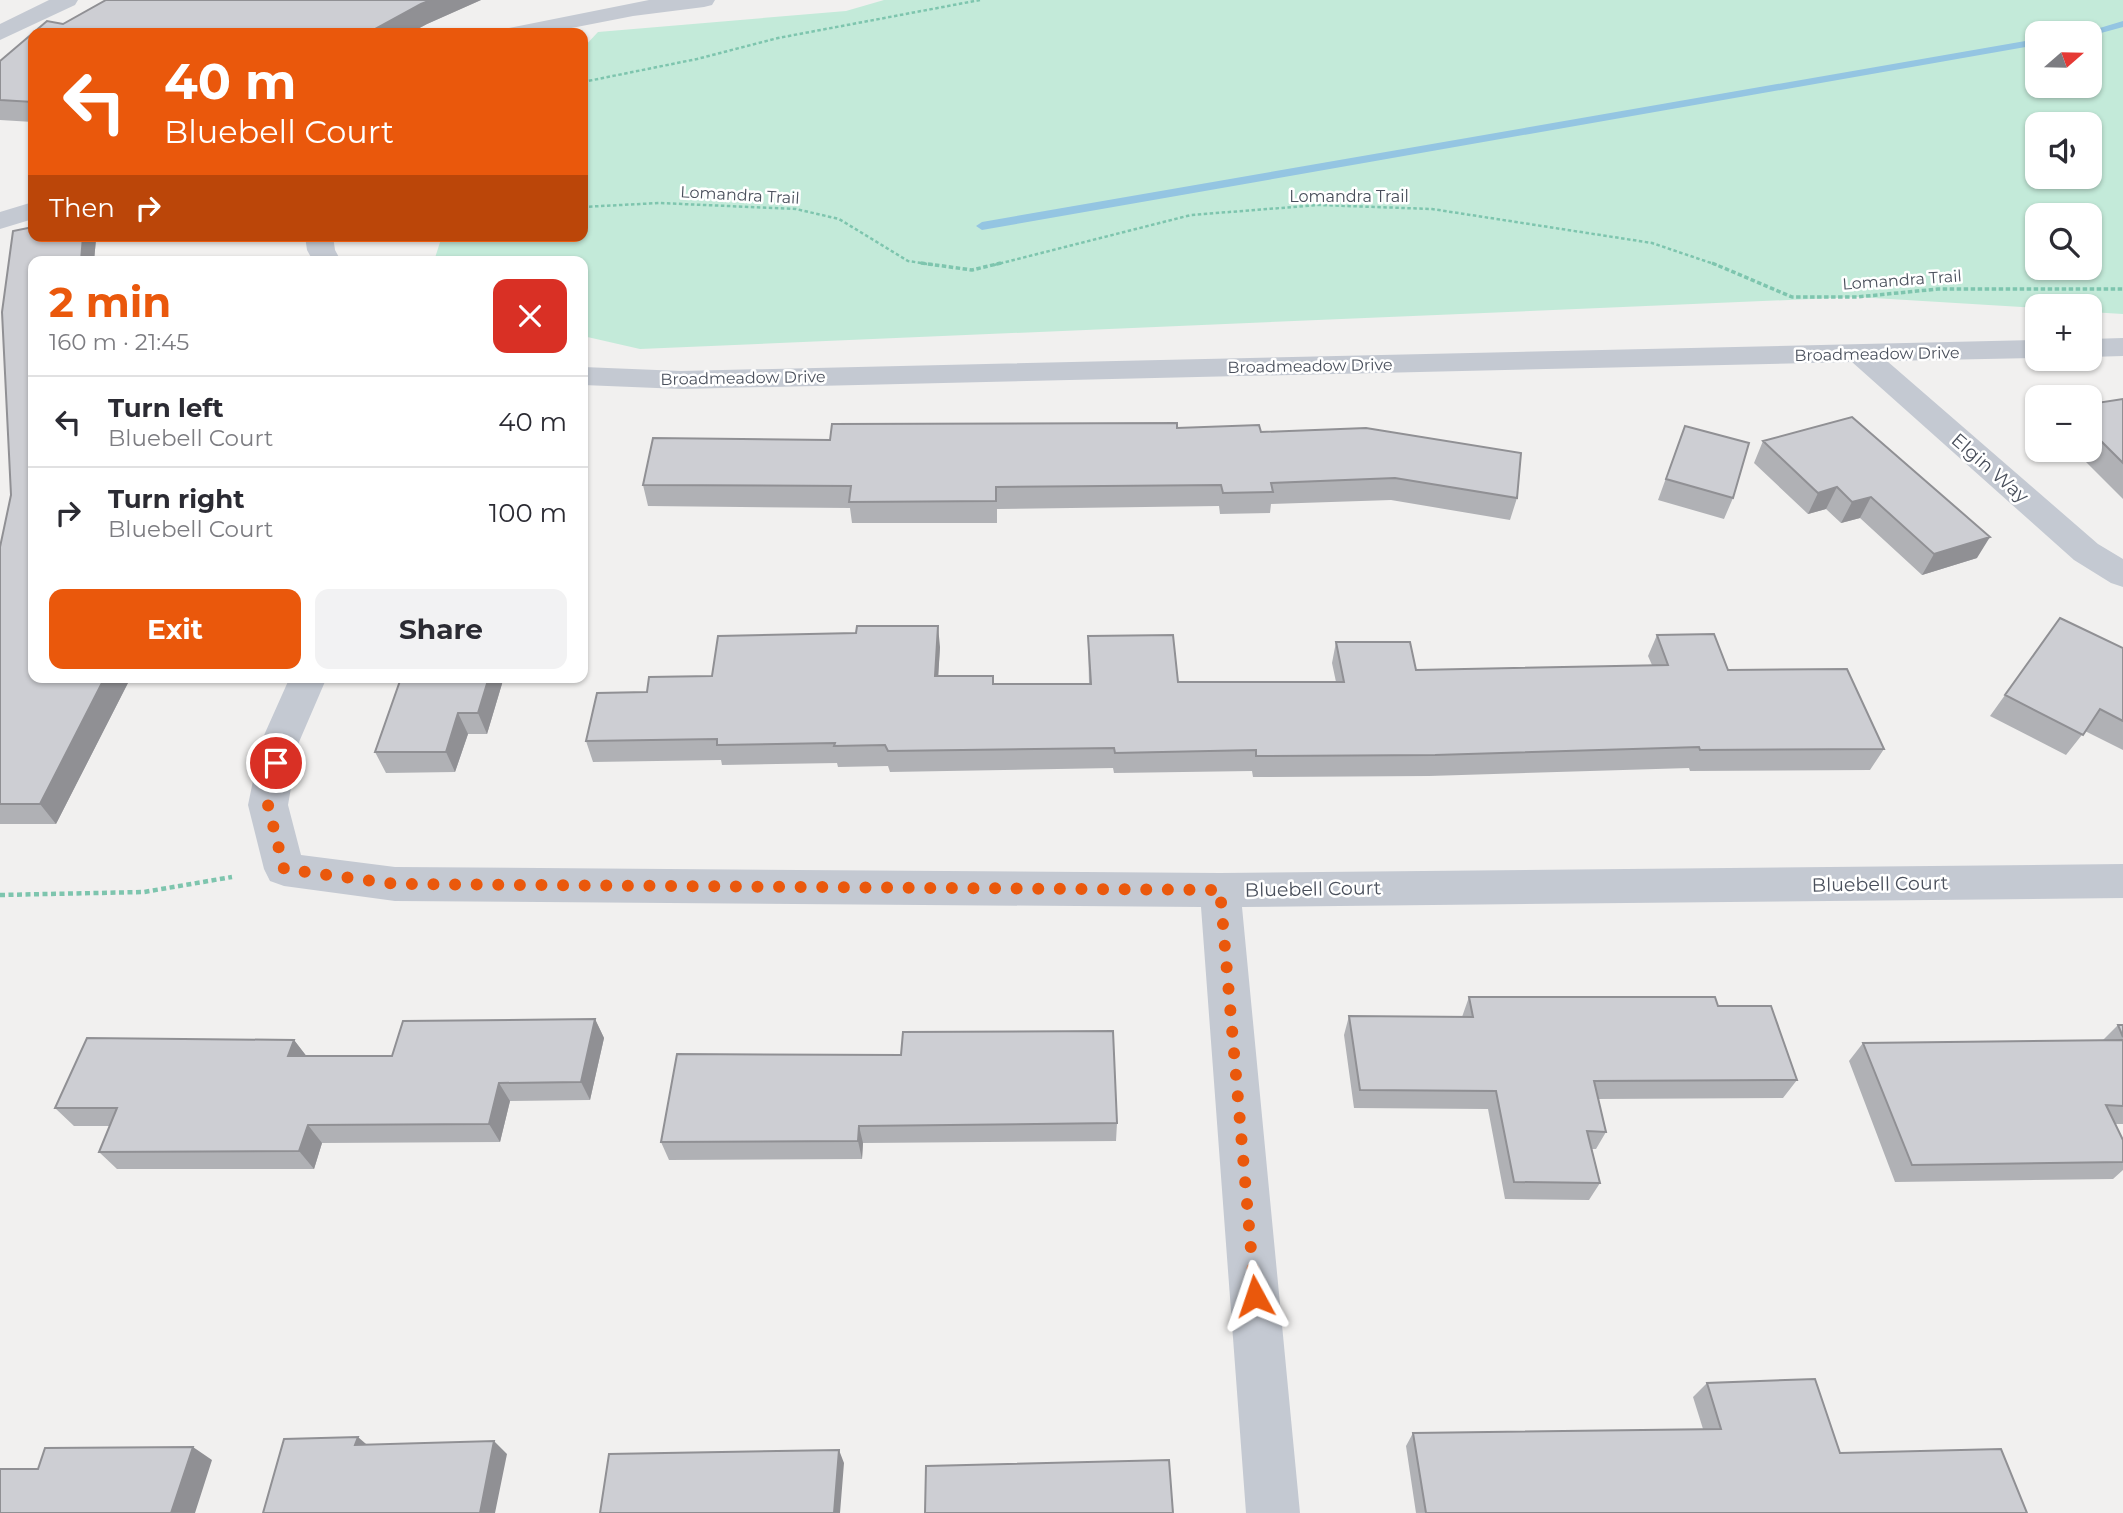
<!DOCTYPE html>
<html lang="en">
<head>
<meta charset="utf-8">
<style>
	:root { --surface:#fff; --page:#f2f2f3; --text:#2b2b33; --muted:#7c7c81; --line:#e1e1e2; --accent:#ea580c }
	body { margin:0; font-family:Montserrat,sans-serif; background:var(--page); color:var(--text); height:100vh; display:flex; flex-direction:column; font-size:26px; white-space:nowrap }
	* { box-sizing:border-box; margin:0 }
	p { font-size:23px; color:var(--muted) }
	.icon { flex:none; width:38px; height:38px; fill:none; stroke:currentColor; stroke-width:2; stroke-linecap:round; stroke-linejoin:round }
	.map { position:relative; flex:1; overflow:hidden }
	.side { position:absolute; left:28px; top:256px; width:560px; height:427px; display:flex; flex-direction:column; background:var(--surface); border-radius:14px; box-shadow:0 2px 5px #0004 }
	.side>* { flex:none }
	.banner { position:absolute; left:28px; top:28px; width:560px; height:214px; border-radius:14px; box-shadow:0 2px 5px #0004; background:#ea580c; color:#fff; overflow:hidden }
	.needle { width:46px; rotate:70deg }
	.buttons { position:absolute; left:2025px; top:21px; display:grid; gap:14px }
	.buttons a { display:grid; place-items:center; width:77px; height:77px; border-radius:14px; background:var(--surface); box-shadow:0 2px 5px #0004; font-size:35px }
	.pin { position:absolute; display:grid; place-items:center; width:60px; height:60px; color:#fff; margin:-30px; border:4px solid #fff; border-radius:50%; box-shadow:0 2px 7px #0007 }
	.me { position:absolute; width:77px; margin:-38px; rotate:355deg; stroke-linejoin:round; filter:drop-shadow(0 0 5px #0008) }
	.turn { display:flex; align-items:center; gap:24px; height:147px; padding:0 21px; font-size:32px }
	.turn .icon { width:91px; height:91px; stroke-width:2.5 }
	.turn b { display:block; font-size:49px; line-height:60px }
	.then { display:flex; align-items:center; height:66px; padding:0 21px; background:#0003; gap:14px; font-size:26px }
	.round { display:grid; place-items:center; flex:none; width:74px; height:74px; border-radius:14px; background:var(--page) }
	.overview { display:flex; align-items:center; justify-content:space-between; height:119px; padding:0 21px }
	h1 { font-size:42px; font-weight:700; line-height:52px; color:var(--accent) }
	.action { display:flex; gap:14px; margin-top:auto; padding:14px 21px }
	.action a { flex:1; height:80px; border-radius:14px; background:var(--accent); color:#fff; font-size:28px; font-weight:700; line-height:80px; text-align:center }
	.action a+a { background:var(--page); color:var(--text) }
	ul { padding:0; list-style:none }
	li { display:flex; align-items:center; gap:21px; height:91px; padding:0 21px; border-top:2px solid var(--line) }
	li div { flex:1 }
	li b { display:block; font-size:26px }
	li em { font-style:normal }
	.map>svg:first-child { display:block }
	.green { fill:#c3ead9; fill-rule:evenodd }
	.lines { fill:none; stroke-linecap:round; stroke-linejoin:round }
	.stream { fill:#94c5e2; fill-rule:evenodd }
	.path-far2 { stroke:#7ec5ae; stroke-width:2.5; stroke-dasharray:3.5 2.5; stroke-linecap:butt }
	.path-far1 { stroke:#7ec5ae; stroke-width:3.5; stroke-dasharray:4.5 2.5; stroke-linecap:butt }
	.path { stroke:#7ec5ae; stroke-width:4.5; stroke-dasharray:5 3.5; stroke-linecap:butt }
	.minor { fill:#c4c9d2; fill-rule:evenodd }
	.wall { fill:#b0b1b5 }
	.shaded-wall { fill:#909094 }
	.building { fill:#cdced3; stroke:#909094; stroke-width:2 }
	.route { stroke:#ea580c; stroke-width:12; stroke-dasharray:0 21.6 }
	.labels { text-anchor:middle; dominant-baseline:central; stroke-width:5; stroke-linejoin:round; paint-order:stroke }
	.far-street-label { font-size:16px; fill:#494f5b; stroke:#fff }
	.street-label { font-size:19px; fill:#494f5b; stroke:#fff }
</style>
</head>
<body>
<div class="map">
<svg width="2123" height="1513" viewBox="0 0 2123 1513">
	<rect width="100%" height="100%" fill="#f1f0ef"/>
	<path class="green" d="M884,0H2123V314L2090,312V306L2037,308L1857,297L640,349L583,336V261H434L442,236H583V48L598,32L846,11ZM2037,33H2090V86H2037ZM2037,124H2090V177H2037ZM2037,215H2090V268H2037Z"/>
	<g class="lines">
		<path class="stream" d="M2123,21V27L2090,36V33H2083Z
			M2037,39V45L982,230L976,226L982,222Z"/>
		<path class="path-far2" d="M583,82L697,59L778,38L980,0
			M583,207L659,203L796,209L839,219L908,261L934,265
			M994,265L1191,215L1319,205L1432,209L1652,243L1717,265"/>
		<path class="path-far1" d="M921,263L972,270L1001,263
			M1712,263L1792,297H1857L1938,289H2123"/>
		<path class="path" d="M0,895L144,892L232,877"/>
		<path class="minor" d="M49,0H78L75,5L0,40V24Z
			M649,0H715L712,5L704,7L633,16L546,33H505L509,28Z
			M33,202V219L0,229V212Z
			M305,236H333L335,250L341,261H313L307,250Z
			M2123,338V356L2090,357V339Z
			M2037,340V358L1887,361L2098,544L2123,559V587L2111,583L2074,560L1852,362L681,389L583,385V367L681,371Z
			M290,677H327L299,742L288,805L301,855L395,867L1220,873L2123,864V898L1242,907L1300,1513H1246L1201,907L395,901L284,886L270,881L264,869L248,805L261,742Z"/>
	</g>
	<path class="wall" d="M106,0H481L427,24L410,33H33V122L0,120V61L47,21L63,24Z
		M33,227V236H94L96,239L94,261H33V677H131L56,824H0V547L11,495L2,312L13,231Z
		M2123,399V499L2074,450H2090V404Z
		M1852,417L1977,558L1922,575L1860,518L1841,523L1826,509L1808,514L1754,463L1763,441Z
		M1685,426L1733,498L1724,519L1658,500Z
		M1177,428L1261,432L1517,498L1510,520L1391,500L1271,504L1270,513L1220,514L1219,506L997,509V523H852L850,508L648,506L643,485L830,440Z
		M2060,618L2123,648V750L2085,731L2066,755L1990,716Z
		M1657,635L1884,749L1870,770L1690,771L1689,768L1429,776L1253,777L1252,771L1114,773L1113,768L890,772L888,766L838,767L837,763L722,765L721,760L593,762L586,741L647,692L712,676L940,647L938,676H993L994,684H1089L1088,636L1178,682H1336L1332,663L1336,642L1416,670L1652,665L1648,656Z
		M504,677L487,734H468L455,772L386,773L375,752Z
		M1469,997L1718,1006L1797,1080L1783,1098L1598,1099L1606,1132L1596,1149H1592L1600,1183L1589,1200L1505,1199L1488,1109L1354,1108L1344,1035L1349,1016L1462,1017Z
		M595,1019L604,1038L590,1100L510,1101L500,1142L322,1143L314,1169H117L99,1152L110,1126H74L55,1108L294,1040L306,1056H392Z
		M2118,1025H2123V1124H2115L2123,1140V1170L2113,1179L1895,1182L1849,1061L1863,1043L2102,1041Z
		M677,1054L1117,1123L1116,1141L863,1143L862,1159L669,1160L661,1142Z
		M1707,1383L1840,1453L2027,1513H1416L1406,1446L1413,1433L1703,1429L1693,1397Z"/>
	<path class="shaded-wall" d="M431,0H481L427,24L410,33H368L421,4Z
		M83,236H94L96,239L94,261H81Z
		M583,432L588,450L583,467Z
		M1837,487L1826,509L1808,514L1818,493Z
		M1871,497L1860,518L1841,523L1852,502Z
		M1990,537L1977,558L1922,575L1934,554Z
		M938,626L940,647L937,697L935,676Z
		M105,677H131L56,824L40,804Z
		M489,677H504L487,734L478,713Z
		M458,713L468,734L455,772L446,752Z
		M595,1019L604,1038L590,1100L581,1082Z
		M294,1040L308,1058L288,1056Z
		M499,1083L510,1101L500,1142L489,1124Z
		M308,1125L322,1143L314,1169L299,1151Z
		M859,1126L863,1143L862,1159L858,1141Z
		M358,1437L373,1450L355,1445Z
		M494,1441L507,1454L495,1513H480Z
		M193,1447L212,1460L195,1513H171Z
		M839,1450L844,1463L840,1513H834Z"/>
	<path class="building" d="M106,0H431L421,4L368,33H33V102L0,100V61L47,21L63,24Z
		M33,227V236H83L81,261H33V677H105L40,804H0V547L11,495L2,312L13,231Z
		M2123,399V463L2090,430V404Z
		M1852,417L1990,537L1934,554L1871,497L1852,502L1837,487L1818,493L1763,441Z
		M1177,423V428L1259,425L1261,432L1366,428L1521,453L1517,498L1395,478L1271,483L1273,492L1223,493L1221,485L996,487V501L849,502L851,486L643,485L653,438L830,440L832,424Z
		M1685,426L1749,443L1733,498L1666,479Z
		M2060,618L2123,648V721L2100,709L2083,735L2005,695Z
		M857,626H938L935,676H993V684H1091L1088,636L1173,635L1178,682H1344L1336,642H1410L1416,670L1668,665L1657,635L1714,634L1728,670L1847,669L1884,749L1700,750L1699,747L1435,755L1256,756V750L1115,753L1114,748L888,751L885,745L834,746L835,743L717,745V739L586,741L597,693L647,692L649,677L712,676L718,636L856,633Z
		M489,677L478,713H458L446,752H375L401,678Z
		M1469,997H1715L1718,1006H1771L1797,1080L1594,1081L1606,1132L1587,1131L1600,1183L1514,1182L1496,1091L1360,1090L1349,1016L1473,1017Z
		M595,1019L581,1082L499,1083L489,1124L308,1125L299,1151L99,1152L117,1108H55L87,1038L294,1040L288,1056H392L403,1021Z
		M2118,1025H2123V1037Z
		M1113,1031L1117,1123L859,1126L858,1141L661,1142L677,1054L901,1055L903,1032Z
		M2123,1040V1106L2106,1105L2123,1140V1162L1912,1165L1863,1043Z
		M1815,1379L1840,1453L2001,1449L2027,1513H1426L1413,1433L1721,1429L1707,1383Z
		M358,1437L355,1445L494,1441L480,1513H263L284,1439Z
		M193,1447L171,1513H0V1469H38L45,1448Z
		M839,1450L834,1513H600L609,1454Z
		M1169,1460L1173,1513H925L926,1466Z"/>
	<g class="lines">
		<path class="route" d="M276,763L268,805L284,869L395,884L1220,890L1255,1296"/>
	</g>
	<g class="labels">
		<g class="far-street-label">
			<text transform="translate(740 195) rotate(3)">Lomandra Trail</text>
			<text x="1349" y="196">Lomandra Trail</text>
			<text transform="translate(1902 280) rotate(-4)">Lomandra Trail</text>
			<text transform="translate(1877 354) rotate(-1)">Broadmeadow Drive</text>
			<text transform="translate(1310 366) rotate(-1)">Broadmeadow Drive</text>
			<text transform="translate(743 378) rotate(-1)">Broadmeadow Drive</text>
		</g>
		<g class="street-label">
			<text transform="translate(1990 468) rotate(41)">Elgin Way</text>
			<text transform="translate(1880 884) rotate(-1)">Bluebell Court</text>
			<text transform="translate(1313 889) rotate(-1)">Bluebell Court</text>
		</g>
	</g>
</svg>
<div class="buttons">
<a><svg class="needle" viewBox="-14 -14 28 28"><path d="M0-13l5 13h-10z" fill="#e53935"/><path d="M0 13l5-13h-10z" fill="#7c7c81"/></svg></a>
<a><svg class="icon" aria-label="sound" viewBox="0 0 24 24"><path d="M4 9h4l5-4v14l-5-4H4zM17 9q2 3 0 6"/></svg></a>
<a><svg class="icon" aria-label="search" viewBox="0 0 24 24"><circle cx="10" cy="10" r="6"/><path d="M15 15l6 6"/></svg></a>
<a>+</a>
<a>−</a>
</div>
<div class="pin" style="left:276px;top:763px;background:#d93025"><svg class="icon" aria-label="arrive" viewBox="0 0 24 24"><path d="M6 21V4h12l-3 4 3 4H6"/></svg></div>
<svg class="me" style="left:1255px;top:1296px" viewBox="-20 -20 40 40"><path d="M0-17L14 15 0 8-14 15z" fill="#ea580c" stroke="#fff" stroke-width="4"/></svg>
<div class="banner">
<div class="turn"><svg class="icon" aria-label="left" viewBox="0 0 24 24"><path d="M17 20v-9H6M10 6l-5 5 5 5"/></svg><div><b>40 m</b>Bluebell Court</div></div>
<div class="then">Then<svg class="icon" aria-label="right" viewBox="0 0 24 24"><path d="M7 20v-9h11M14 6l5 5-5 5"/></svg></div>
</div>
<section class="side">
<div class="overview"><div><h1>2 min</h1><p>160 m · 21:45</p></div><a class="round" style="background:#d93025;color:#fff"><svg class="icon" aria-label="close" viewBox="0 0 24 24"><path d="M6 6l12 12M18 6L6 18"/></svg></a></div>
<ul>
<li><svg class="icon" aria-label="left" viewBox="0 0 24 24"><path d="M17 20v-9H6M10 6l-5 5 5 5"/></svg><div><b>Turn left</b><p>Bluebell Court</p></div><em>40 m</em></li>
<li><svg class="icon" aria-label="right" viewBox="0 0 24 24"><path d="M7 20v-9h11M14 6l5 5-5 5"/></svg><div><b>Turn right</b><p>Bluebell Court</p></div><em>100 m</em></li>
</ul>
<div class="action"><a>Exit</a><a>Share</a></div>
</section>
</div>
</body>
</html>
